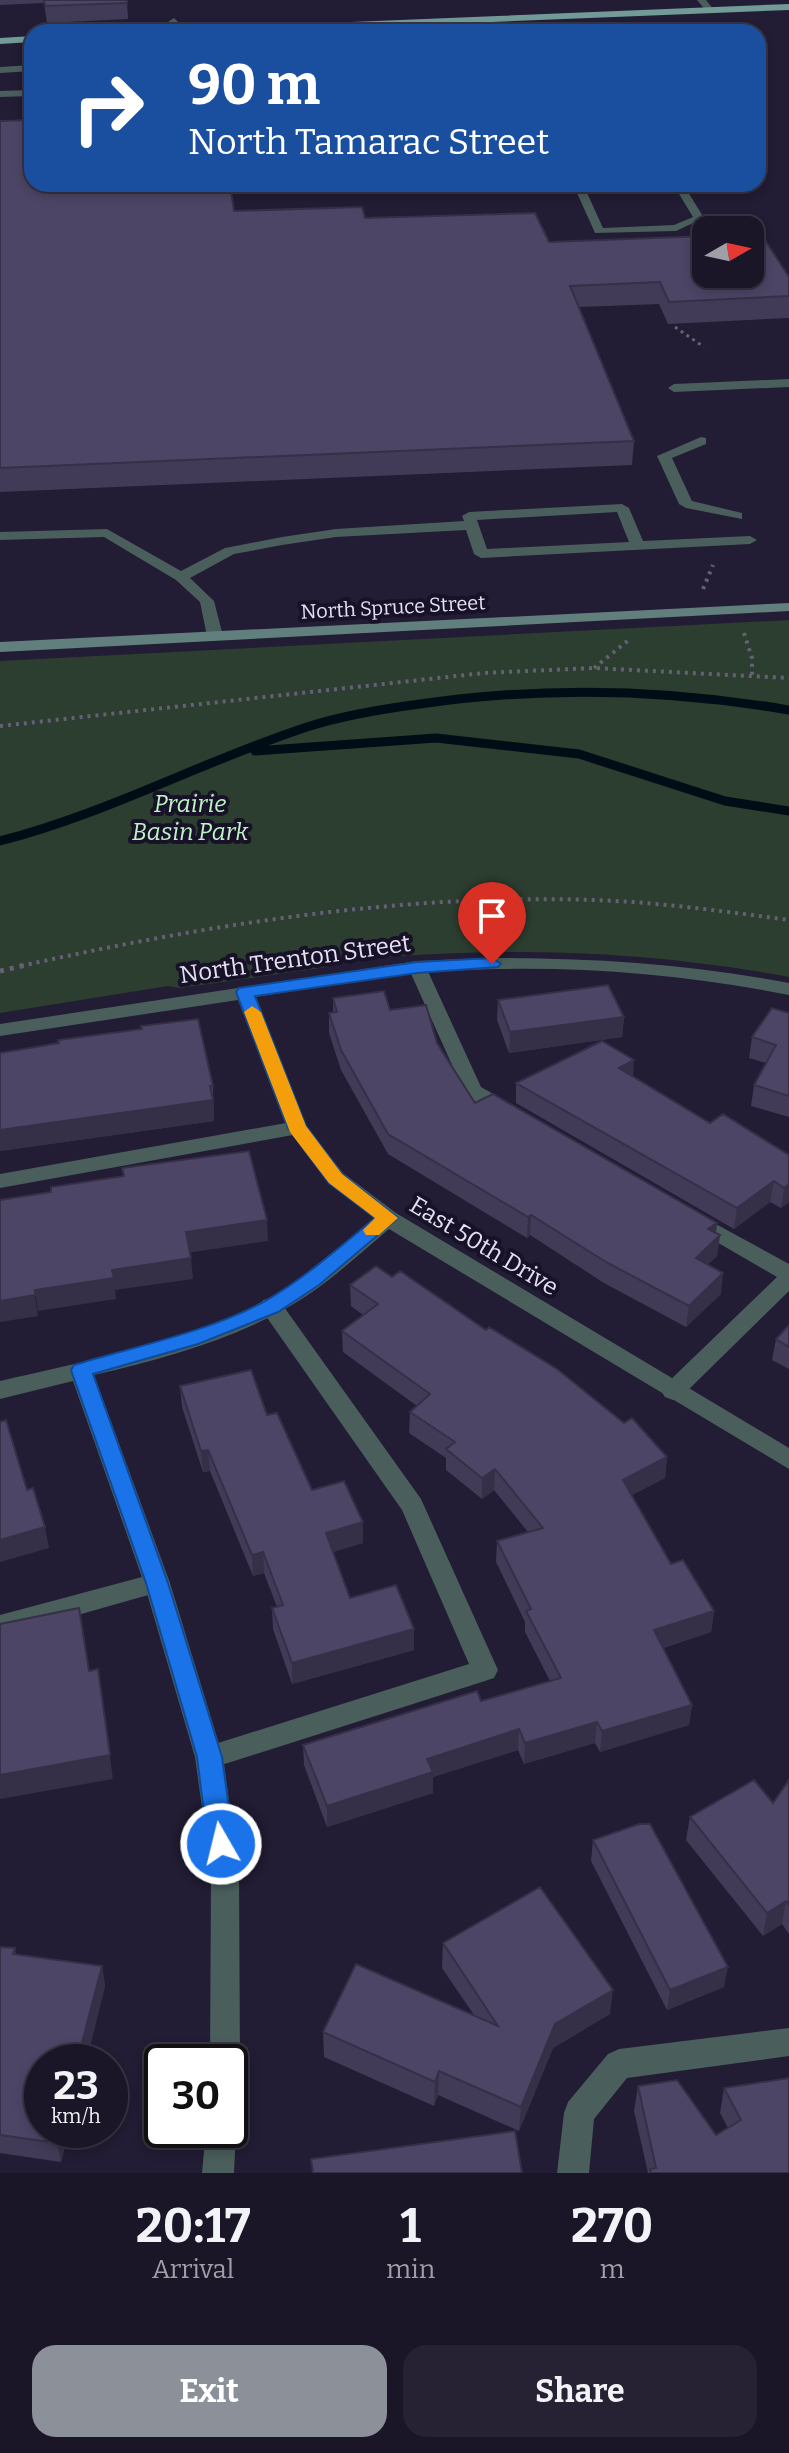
<!DOCTYPE html>
<html lang="en">
<head>
<meta charset="utf-8">
<style>
	:root { --surface:#1a1527; --page:#272233; --text:#f1f3f6; --muted:#9f9fa7; --line:#383444; --accent:#8c9099 }
	body { margin:0; font-family:Bitter,serif; background:var(--page); color:var(--text); height:100vh; display:flex; flex-direction:column; font-size:30px; white-space:nowrap }
	* { box-sizing:border-box; margin:0 }
	p { font-size:26px; color:var(--muted) }
	.icon { flex:none; width:44px; height:44px; fill:none; stroke:currentColor; stroke-width:2; stroke-linecap:round; stroke-linejoin:round }
	.map { position:relative; height:2173px; overflow:hidden }
	.side { display:flex; flex-direction:column; background:var(--surface); flex:1 }
	.side>* { flex:none }
	.guide { position:absolute; left:24px; top:24px; width:742px; height:168px; border-radius:24px; box-shadow:0 4px 12px #0003,0 0 0 2px var(--line); background:#1a4fa0; color:#fff; overflow:hidden }
	.needle { width:52px; rotate:81deg }
	.tools { position:absolute; left:692px; top:216px; display:grid; gap:16px }
	.tools a { display:grid; place-items:center; width:72px; height:72px; border-radius:16px; background:var(--surface); box-shadow:0 4px 12px #0003,0 0 0 2px var(--line); font-size:40px }
	.speed { position:absolute; left:24px; top:2044px; display:flex; gap:16px; font-size:40px; font-weight:700; text-align:center }
	.speed>* { display:grid; place-content:center; width:104px; height:104px; border-radius:50%; background:var(--surface); box-shadow:0 4px 12px #0003,0 0 0 2px var(--line); line-height:1 }
	.speed small { font-size:20px; font-weight:400 }
	.speed .limit { border:4px solid #111; border-radius:12px; background:#fff; color:#111 }
	.pin { position:absolute; display:grid; place-items:center; width:68px; height:68px; color:#fff; margin:-82px -34px; border-radius:50% 50% 50% 0; rotate:-45deg; box-shadow:0 0 8px #0007 }
	.pin .icon { rotate:45deg }
	.me { position:absolute; width:88px; margin:-44px; rotate:352deg; stroke-linejoin:round; filter:drop-shadow(0 0 6px #0008) }
	.turn { display:flex; align-items:center; gap:28px; height:168px; padding:0 32px; font-size:36px }
	.turn .icon { width:104px; height:104px; stroke-width:2.5 }
	.turn b { display:block; font-size:56px; line-height:68px }
	.eta { display:flex; justify-content:space-evenly; align-items:center; height:136px; text-align:center }
	.eta b { font-size:48px; font-weight:700; line-height:56px }
	.action { display:flex; gap:16px; margin-top:auto; padding:16px 32px }
	.action a { flex:1; height:92px; border-radius:24px; background:var(--accent); color:#fff; font-size:32px; font-weight:700; line-height:92px; text-align:center }
	.action a+a { background:var(--page); color:var(--text) }
	.map>svg:first-child { display:block }
	.green { fill:#2c3e2f }
	.lines { fill:none; stroke-linecap:round; stroke-linejoin:round }
	.stream { stroke:#000d16; stroke-width:9 }
	.path-far2 { stroke:#656076; stroke-width:3; stroke-dasharray:3 4; stroke-linecap:butt }
	.path-far1 { stroke:#656076; stroke-width:4; stroke-dasharray:3 5; stroke-linecap:butt }
	.path { stroke:#656076; stroke-width:5; stroke-dasharray:4 6; stroke-linecap:butt }
	.lane { fill:#4a5e5c; fill-rule:evenodd }
	.street { fill:#4a5e5c; fill-rule:evenodd }
	.secondary { fill:#61807d; fill-rule:evenodd }
	.primary { fill:#729b97; fill-rule:evenodd }
	.wall { fill:#413b57 }
	.shaded-wall { fill:#353047 }
	.building { fill:#4c4565; stroke:#353047; stroke-width:2 }
	.route { fill:#1a73e8; stroke:#114b97; stroke-width:2 }
	.slow { fill:#f59e0b }
	.labels { text-anchor:middle; dominant-baseline:central; stroke-width:8; stroke-linejoin:round; paint-order:stroke }
	.far-street-label { font-size:20px; fill:#e3e0f1; stroke:#181229 }
	.park-label { font-size:24px; font-style:italic; fill:#bef4c5; stroke:#181229 }
	.street-label { font-size:24px; fill:#e3e0f1; stroke:#181229 }
</style>
</head>
<body>
<div class="map">
<svg width="789" height="2173" viewBox="0 0 789 2173">
	<rect width="100%" height="100%" fill="#221c34"/>
	<path class="green" d="M789,620V977C637,949 493,946 339,961L327,967L180,988L168,986L0,1013V661Z"/>
	<g class="lines">
		<path class="stream" d="M255,751L436,738L579,754L725,801L789,811
			M0,841C106,814 203,761 307,727C344,715 382,709 420,704C543,686 667,689 789,710"/>
		<path class="path-far2" d="M675,327L704,347"/>
		<path class="path-far1" d="M703,589L713,565
			M744,633L752,658V676
			M594,668L630,639
			M0,726L484,673L593,668L789,678
			M21,966C219,922 429,889 633,902C685,906 737,913 789,920"/>
		<path class="path" d="M0,971L30,964"/>
		<path class="lane" d="M697,0H706L714,10L707,12Z
			M174,18L188,32H179L174,26L173,32H165V24Z
			M32,65V71L0,73V67Z
			M32,90V96L0,97V91Z
			M573,184H583L603,228L674,225L693,217L673,184H683L704,218L676,231L595,233Z
			M789,379V387L674,392L668,388L674,384Z
			M701,437L706,438V444L672,458L692,501L742,513V519L686,508L679,504L657,456Z
			M622,504L629,508L643,541L750,536L757,540L750,544L481,558L474,554L466,530L336,537L282,545L234,554L190,578L214,601L223,636L215,641L207,636L200,602L176,580L104,537L0,540V532L107,529L181,571L225,548L282,537L336,529L464,521L462,516L469,512ZM617,512L629,542L487,549L477,520Z
			M417,961L426,967L481,1087L516,1107L519,1112L516,1117H502L466,1096L408,967Z
			M297,1121L304,1123L307,1128L304,1133L0,1188V1174Z
			M692,1211L789,1264V1291L681,1397L673,1400L665,1397L661,1391L665,1385L777,1277L684,1223L681,1218L684,1213Z
			M271,1298L279,1300L421,1499L498,1670L494,1678L485,1681L209,1769L199,1765L195,1757L199,1749L469,1664L402,1510L263,1312L260,1306L263,1300Z
			M157,1573L166,1576L170,1583L166,1590L0,1637V1615Z
			M789,2028V2056L627,2078L594,2119L589,2173H557L564,2113L568,2102L608,2054L619,2049Z"/>
		<path class="street" d="M492,958C594,958 689,964 789,983V995C668,971 543,963 419,973C365,977 310,989 256,997L306,1126L343,1173L396,1213L789,1448V1469L389,1229C358,1255 328,1284 292,1305C232,1340 161,1359 94,1375L170,1583L223,1757L239,1873L240,2062L236,2072L230,2075V2062H210L211,1873L195,1757L144,1583L73,1381L0,1399V1381C93,1359 194,1342 278,1293C313,1272 343,1244 374,1218L329,1183L287,1128L238,1000L0,1036V1024L417,961Z
			M230,2118L236,2130L234,2173H202L206,2130H230Z"/>
		<path class="secondary" d="M789,603V611L0,652V642Z"/>
		<path class="primary" d="M789,4V10L245,32H176L180,29Z
			M32,36V42L0,44V38Z"/>
	</g>
	<path class="wall" d="M0,0H127L128,19L47,23L44,3L0,5Z
		M0,121L234,211L365,218L549,242L789,277V318L668,324L659,304L579,307L634,441L632,465L0,492Z
		M333,998L390,1010L437,1043L475,1103L717,1223L716,1233L720,1235L717,1256L708,1264L721,1294L686,1327L604,1283L530,1235L527,1238L388,1154L341,1070L329,1033V1013L333,1012Z
		M498,1000L624,1017L622,1037L509,1053L497,1020Z
		M789,1013V1117L751,1106L754,1085L766,1063L749,1058L752,1037Z
		M0,1053L213,1086L214,1121L0,1151Z
		M633,1077L710,1123L789,1155V1202L781,1208L770,1202L734,1229L516,1103V1083Z
		M350,1285L667,1457L665,1478L632,1495L671,1564L714,1611L711,1632L663,1648L692,1705L689,1725L600,1752L595,1743L524,1764L518,1750L433,1777V1793L327,1827L304,1765L303,1745L481,1701L550,1681L525,1632V1622L496,1562L497,1541L528,1532L494,1490L482,1499L446,1470V1458L409,1433L410,1412L417,1406L343,1352L342,1331L363,1315L351,1306Z
		M789,1325V1369L772,1360L776,1339Z
		M180,1386L267,1415L312,1490L363,1522V1543L333,1552L350,1598L414,1650L292,1684L273,1629L272,1608L277,1607L264,1573L253,1576L210,1471L203,1472L182,1407Z
		M789,1780V1934L782,1924L763,1936L686,1840L690,1817L773,1803Z
		M593,1840L724,1987L667,2010L591,1861Z
		M443,1943L610,2014L553,2048L519,2131L438,2095L434,2106L324,2057L323,2032L474,2015L442,1968Z
		M0,1947L15,1948L16,1955L102,1966L105,1986L86,2062H42L69,2130L61,2162L0,2153Z
		M638,2086L716,2135L728,2128L720,2113L724,2088L789,2173H648L634,2111Z"/>
	<path class="shaded-wall" d="M624,1017L622,1037L509,1053L510,1032Z
		M634,1060L633,1081L619,1068Z
		M213,1100L214,1121L0,1151V1130Z
		M774,1181L770,1202L734,1229L737,1208Z
		M789,1184V1202L781,1208L784,1188Z
		M531,1215L530,1235L527,1238L528,1217Z
		M267,1220L268,1241L187,1253L186,1232Z
		M717,1223L715,1240L720,1235L717,1256L694,1278L696,1258L708,1229Z
		M191,1258L193,1279L115,1290L116,1299L38,1311L35,1290L112,1270Z
		M723,1273L721,1294L686,1327L689,1306Z
		M35,1295L38,1316L0,1322V1301Z
		M208,1450L210,1471L203,1472L201,1451Z
		M667,1457L665,1478L621,1501L623,1480Z
		M495,1469L494,1490L482,1499V1478Z
		M363,1522V1543L326,1554V1533Z
		M45,1527L49,1548L0,1562V1540Z
		M263,1552L264,1573L253,1576L252,1555Z
		M714,1611L711,1632L651,1651L654,1630Z
		M414,1629V1650L292,1684V1663Z
		M98,1669L113,1779L0,1799V1775Z
		M692,1705L689,1725L600,1752L602,1731Z
		M597,1722L595,1743L524,1764L525,1743Z
		M519,1729L518,1750L433,1777V1793L327,1827V1806L427,1759Z
		M786,1901L782,1924L763,1936L767,1913Z
		M102,1966L105,1986L86,2062H77Z
		M728,1967L724,1987L667,2010L670,1990Z
		M613,1990L610,2014L553,2048L519,2131L521,2107L555,2024Z
		M439,2071L438,2095L434,2106L435,2082Z
		M60,2130H69L61,2162L57,2143Z"/>
	<path class="building" d="M44,0H127V3L45,6Z
		M32,120V184H230L234,211L362,207L365,218L535,213L549,242L706,236V274H750V235L761,234L789,277V296L669,302L660,282L570,286L634,441L0,468V121Z
		M608,985L624,1017L510,1032L498,1000Z
		M384,991L390,1010L426,1005L437,1043L475,1103L493,1094L717,1223L708,1229L720,1235L696,1258L723,1273L689,1306L606,1262L531,1215L528,1217L388,1134L341,1050L329,1013L337,1012L333,998Z
		M772,1008L789,1013V1096L754,1085L776,1045L752,1037Z
		M198,1019L213,1086H210L213,1100L0,1130V1053L59,1043L58,1040L142,1029L141,1026Z
		M602,1041L634,1060L619,1068L710,1123L723,1114L789,1155V1184L784,1188L774,1181L737,1208L516,1083Z
		M249,1151L267,1220L186,1232L191,1258L112,1270L114,1278L35,1290V1295L0,1301V1200L51,1192V1187L124,1176L122,1168Z
		M376,1266L392,1277L400,1271L486,1330L489,1327L557,1369L624,1423L632,1418L667,1457L623,1480L671,1564L683,1560L714,1611L654,1630L692,1705L602,1731L597,1722L525,1743L519,1729L427,1759L433,1772L327,1806L303,1745L477,1691L481,1701L561,1678L526,1611L531,1609L497,1541L543,1528L495,1469L482,1478L446,1449L455,1442L410,1412L430,1394L342,1331L378,1304L350,1285Z
		M789,1325V1347L776,1339Z
		M251,1370L267,1415L277,1413L312,1490L344,1481L363,1522L326,1533L350,1598L396,1585L414,1629L292,1663L272,1608L283,1605L263,1552L252,1555L208,1450L201,1451L180,1386Z
		M6,1420L27,1490L33,1488L45,1527L0,1540V1422Z
		M79,1608L89,1671L98,1669L110,1755L0,1775V1624Z
		M754,1780L773,1803L789,1780V1905L786,1901L767,1913L690,1817Z
		M639,1824H650L728,1967L670,1990L593,1840Z
		M540,1887L613,1990L555,2024L521,2107L439,2071L435,2082L323,2032L356,1964L498,2026L443,1943Z
		M0,1947L15,1948L13,1954L102,1966L77,2062H42V2130H60L57,2143L0,2135Z
		M789,2078V2173H651L650,2169L656,2168L638,2086L677,2080L716,2135L741,2120L724,2088Z
		M515,2131L522,2173H313L311,2159Z"/>
	<path class="route" d="M492,958L501,964L498,967L417,973L255,996L306,1126L342,1174L398,1218L319,1285L278,1312L198,1344L93,1374L168,1583L222,1757L234,1844L230,1852L221,1855L212,1852L208,1844L197,1757L146,1583L71,1370L74,1365C136,1346 209,1332 267,1300C306,1277 340,1247 375,1218L329,1183L288,1128L236,992L239,988L417,962Z"/>
	<path class="slow" d="M252,1006L261,1012L306,1126L342,1174L398,1218L379,1235H366L363,1230L375,1218L329,1183L290,1132L244,1012Z"/>
	<g class="labels">
		<g class="far-street-label">
			<text transform="translate(393 607) rotate(-3)">North Spruce Street</text>
		</g>
		<g class="park-label">
			<text x="190" y="804">Prairie<tspan x="190" dy="28">Basin Park</tspan></text>
		</g>
		<g class="street-label">
			<text transform="translate(295 959) rotate(-8)">North Trenton Street</text>
			<text transform="translate(484 1246) rotate(31)">East 50th Drive</text>
		</g>
	</g>
</svg>
<div class="tools">
<a><svg class="needle" viewBox="-14 -14 28 28"><path d="M0-13l5 13h-10z" fill="#e53935"/><path d="M0 13l5-13h-10z" fill="#9f9fa7"/></svg></a>
</div>
<div class="speed"><div>23<small>km/h</small></div><div class="limit">30</div></div>
<div class="pin" style="left:492px;top:964px;background:#d93025"><svg class="icon" aria-label="arrive" viewBox="0 0 24 24"><path d="M6 21V4h12l-3 4 3 4H6"/></svg></div>
<svg class="me" style="left:221px;top:1844px" viewBox="-20 -20 40 40"><circle r="17" fill="#1a73e8" stroke="#fff" stroke-width="3"/><path d="M0-11L8 9 0 5-8 9z" fill="#fff"/></svg>
<div class="guide">
<div class="turn"><svg class="icon" aria-label="right" viewBox="0 0 24 24"><path d="M7 20v-9h11M14 6l5 5-5 5"/></svg><div><b>90 m</b>North Tamarac Street</div></div>
</div>
</div>
<section class="side">
<div class="eta">
<div><b>20:17</b><p>Arrival</p></div>
<div><b>1</b><p>min</p></div>
<div><b>270</b><p>m</p></div>
</div>
<div class="action"><a>Exit</a><a>Share</a></div>
</section>
</body>
</html>
